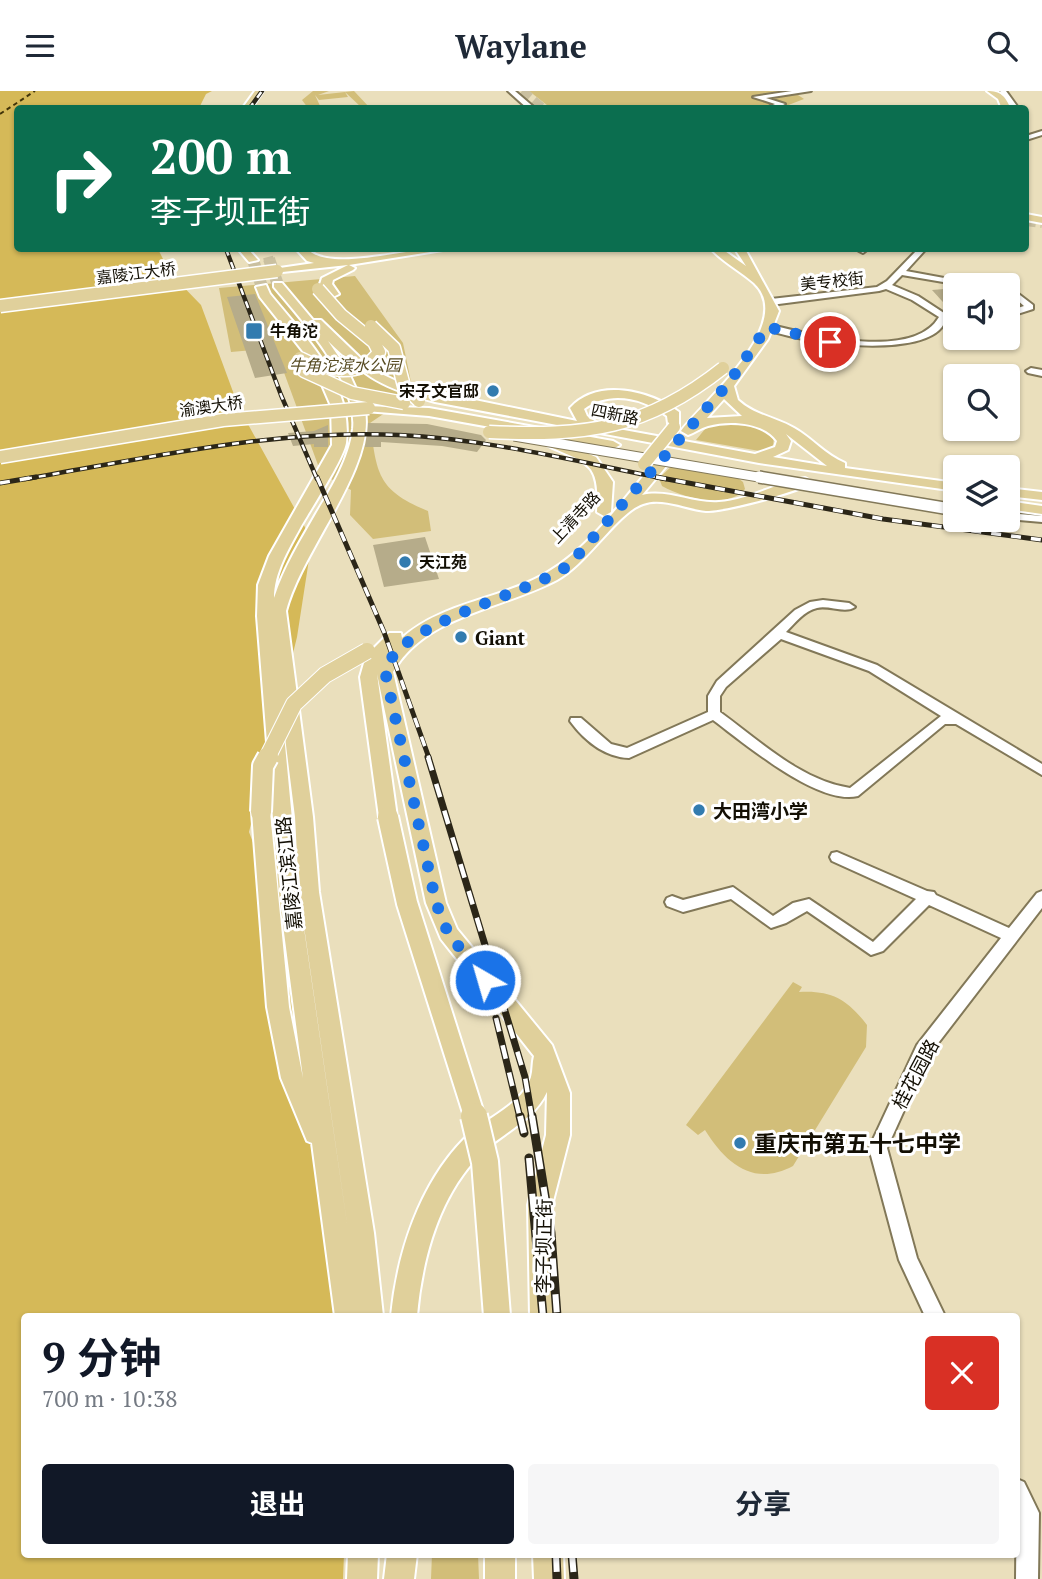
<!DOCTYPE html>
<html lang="zh">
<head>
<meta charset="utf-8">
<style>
	:root { --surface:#fff; --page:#f6f6f7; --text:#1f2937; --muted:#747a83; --accent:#111827 }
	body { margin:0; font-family:"PT Serif","Noto Sans SC",serif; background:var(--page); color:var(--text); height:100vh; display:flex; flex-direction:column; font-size:26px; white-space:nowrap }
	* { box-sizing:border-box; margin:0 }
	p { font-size:23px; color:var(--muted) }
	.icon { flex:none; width:38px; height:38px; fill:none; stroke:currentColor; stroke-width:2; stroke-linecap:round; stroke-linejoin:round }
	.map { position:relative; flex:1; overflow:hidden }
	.sheet { position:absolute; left:21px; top:1222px; width:999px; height:245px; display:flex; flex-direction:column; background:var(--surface); border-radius:7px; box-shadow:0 2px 5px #0004 }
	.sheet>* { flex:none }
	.top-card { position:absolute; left:14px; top:14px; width:1015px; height:147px; border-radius:7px; box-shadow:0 2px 5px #0004; background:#0b6e4f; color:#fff; overflow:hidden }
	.fabs { position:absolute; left:943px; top:182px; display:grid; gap:14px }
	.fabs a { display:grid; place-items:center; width:77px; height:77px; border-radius:7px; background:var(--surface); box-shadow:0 2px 5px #0004; font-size:35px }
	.pin { position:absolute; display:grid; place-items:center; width:60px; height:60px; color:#fff; margin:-30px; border:4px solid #fff; border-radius:50%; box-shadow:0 2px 7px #0007 }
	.me { position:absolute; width:77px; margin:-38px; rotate:322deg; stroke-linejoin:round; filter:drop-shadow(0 0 5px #0008) }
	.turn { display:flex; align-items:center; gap:24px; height:147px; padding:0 21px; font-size:32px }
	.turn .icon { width:91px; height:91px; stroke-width:2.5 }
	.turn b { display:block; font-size:49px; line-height:60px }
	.round { display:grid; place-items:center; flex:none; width:74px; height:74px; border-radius:7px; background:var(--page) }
	.head { display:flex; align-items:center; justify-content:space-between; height:119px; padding:0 21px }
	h1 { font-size:42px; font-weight:700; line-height:52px; color:var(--accent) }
	.button { display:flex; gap:14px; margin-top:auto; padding:14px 21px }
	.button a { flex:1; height:80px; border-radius:7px; background:var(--accent); color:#fff; font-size:28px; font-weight:700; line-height:80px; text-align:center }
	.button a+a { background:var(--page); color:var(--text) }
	header { display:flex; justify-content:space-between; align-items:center; height:91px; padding:0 21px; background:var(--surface); font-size:32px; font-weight:700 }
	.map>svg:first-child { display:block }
	.green { fill:#d2be79 }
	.water { fill:#d5b958 }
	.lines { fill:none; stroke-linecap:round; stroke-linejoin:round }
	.ferry { stroke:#403409; stroke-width:2; stroke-dasharray:4.5 3.5; stroke-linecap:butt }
	.building { fill:#b6ac8a }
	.major-tunnel-far1 { stroke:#cac0a0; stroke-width:10; stroke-dasharray:10 5; stroke-linecap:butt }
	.major-tunnel { stroke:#cac0a0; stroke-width:12; stroke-dasharray:12 6; stroke-linecap:butt }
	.minor-casing { stroke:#827858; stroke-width:4 }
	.major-casing { stroke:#fff; stroke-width:4 }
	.minor { fill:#fff; fill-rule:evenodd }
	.major { fill:#e0d09b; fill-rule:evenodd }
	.rail-far3-casing { stroke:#2b2618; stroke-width:4.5 }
	.rail-far2-casing { stroke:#2b2618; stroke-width:5 }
	.rail-far1-casing { stroke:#2b2618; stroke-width:7 }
	.rail-casing { stroke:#2b2618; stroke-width:9 }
	.rail-far3 { stroke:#fff; stroke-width:2.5; stroke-dasharray:7; stroke-linecap:butt }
	.rail-far2 { stroke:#fff; stroke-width:3.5; stroke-dasharray:10; stroke-linecap:butt }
	.rail-far1 { stroke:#fff; stroke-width:4.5; stroke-dasharray:14; stroke-linecap:butt }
	.rail { stroke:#fff; stroke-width:6; stroke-dasharray:18; stroke-linecap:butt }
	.minor-bridge-far1-casing { stroke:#827858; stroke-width:11; stroke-linecap:butt }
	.minor-bridge-casing { stroke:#827858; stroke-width:14; stroke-linecap:butt }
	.major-bridge-far3-casing { stroke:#fff; stroke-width:15; stroke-linecap:butt }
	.major-bridge-far2-casing { stroke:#fff; stroke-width:18; stroke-linecap:butt }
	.major-bridge-far1-casing { stroke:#fff; stroke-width:24; stroke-linecap:butt }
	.major-bridge-casing { stroke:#fff; stroke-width:30; stroke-linecap:butt }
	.minor-bridge-far1 { stroke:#fff; stroke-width:9 }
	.minor-bridge { stroke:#fff; stroke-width:11 }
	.major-bridge-far3 { stroke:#e0d09b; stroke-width:12 }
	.major-bridge-far2 { stroke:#e0d09b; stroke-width:16 }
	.major-bridge-far1 { stroke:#e0d09b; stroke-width:20 }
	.major-bridge { stroke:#e0d09b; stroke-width:26 }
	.route { stroke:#1a73e8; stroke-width:12; stroke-dasharray:0 21.6 }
	.poi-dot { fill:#327baf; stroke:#fff; stroke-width:2.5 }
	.labels { text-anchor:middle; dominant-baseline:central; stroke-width:6; stroke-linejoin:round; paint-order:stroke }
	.far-street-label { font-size:16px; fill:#130f04; stroke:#fff }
	.far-poi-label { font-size:16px; font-weight:bold; fill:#130f04; stroke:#fff; text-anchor:start }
	.far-park-label { font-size:16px; font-style:italic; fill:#574b22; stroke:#fff }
	.poi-label { font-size:19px; font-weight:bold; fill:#130f04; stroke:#fff; text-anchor:start }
	.street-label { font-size:19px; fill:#130f04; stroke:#fff }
	.near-poi-label { font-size:23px; font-weight:bold; fill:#130f04; stroke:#fff; text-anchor:start }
</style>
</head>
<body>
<header><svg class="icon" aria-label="menu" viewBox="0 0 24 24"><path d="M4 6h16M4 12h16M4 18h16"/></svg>Waylane<svg class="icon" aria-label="search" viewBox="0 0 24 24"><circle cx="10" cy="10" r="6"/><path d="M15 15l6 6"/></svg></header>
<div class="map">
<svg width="1042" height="1488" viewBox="0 0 1042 1488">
	<rect width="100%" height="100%" fill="#eadfbc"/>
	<path class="green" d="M313,0H329L318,4L354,0L370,17H362L345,1L348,6L319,9L315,4L321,17H308L302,9Z
		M529,0H792L804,8L778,18H552Z
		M355,185L403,252L412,296L404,309L370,332C377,383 377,399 428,420L431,440L373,448L350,424L351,399L331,388L318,374L275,257L231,261L219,197Z
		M722,329L759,336L774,346L773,355L766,361L696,349L710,332Z
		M672,375L735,385L743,391L745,398C728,419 683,407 662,395L659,387Z
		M793,891L802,896L799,901C832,899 848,909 867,934L866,956L793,1075C754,1096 726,1073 705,1039L698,1044L686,1034Z
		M432,1463H478L479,1488H431Z"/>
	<path class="water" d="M0,0H212L206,3L199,17L18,18V158H158L170,182L201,214L239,317L312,449L297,546L249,741L354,1019L349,1225H24V1463H344L343,1488H0Z"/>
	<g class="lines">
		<path class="ferry" d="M0,23L35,0"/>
	</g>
	<path class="building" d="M956,197V220L952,221L932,199Z
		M255,203L261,218L287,282L255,287L227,206Z
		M368,332L427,333L481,344L486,349L477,361L442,355L381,351V356H365Z
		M328,334V356H314V353L293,355L288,342L314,340Z
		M425,446L439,488L384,496L373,454Z"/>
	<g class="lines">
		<path class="major-tunnel-far1" d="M522,0L543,18
			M1026,130L1042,132
			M268,166L269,170"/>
		<path class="major-tunnel" d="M269,168L278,194
			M253,169L262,196"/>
		<defs>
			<path id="minor" d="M508,0H515L536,18H528Z
				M792,0H811L766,7L785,13L775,18H764L775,13L753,6Z
				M1000,0H1006L1019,18H1012Z
				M1042,40V44L1026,49V45Z
				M860,158H868L863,162L859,160Z
				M918,158H926L906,180L955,189L991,185L1008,194H998L990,190L955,193L902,184L892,194L918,205L947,224L956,223V228L949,232L945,230C932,271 790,252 763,236L767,233C808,243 913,271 939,226L912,209L886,198L879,200L771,214L767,211L771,208L877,196L887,190Z
				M1008,195L1033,214V218L1008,226V220L1024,215L1008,201Z
				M1031,277L1042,279V285L1028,282L1026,280Z
				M1008,422L1042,425V431L1008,428Z
				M823,509L849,512L855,516C845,523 829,514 817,517C804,520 795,532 786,541L877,574L1042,673V684L956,633H945L858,705C818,715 744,652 713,629L629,667C604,666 584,649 570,630L571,627H581L611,653L627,657L708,621V605L717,590L795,519L810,511ZM781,548L869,580L941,625L850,697C800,689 760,650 720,621V605L726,596Z
				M837,761L927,800L934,801L936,804L1009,837L1037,802L1042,800V817L929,964L887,1057L917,1167L945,1225H925L899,1169L869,1057L917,954L1001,847L929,814L883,860L871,864L807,820L786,832L771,837L731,808L683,821L667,815L665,811L667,807L672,805L683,809L733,796L773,825L793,812L809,808L873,851L916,808L832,770L830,766L832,762Z
				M1017,1388L1024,1391L1039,1422L1038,1488H1016Z"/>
			<path id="major" d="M255,0H263L251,18H242Z
				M987,0C1001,0 1005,5 1011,18H1002L998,8Z
				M1026,123L1042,126V132L1026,129Z
				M238,158H248L258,169L249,171Z
				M296,158H307C332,183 412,154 449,158L349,174L355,177L353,179L333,189L332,193L339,203L333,206L320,193L322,187L348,174L273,182V178L314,172L307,170Z
				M711,158H722L746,175L735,158H745L779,220L768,248L734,295L738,309C754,324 775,326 794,337C812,347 825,364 845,372V377L956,392V400L759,372L435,311C382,297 367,287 328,250L347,278L364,315L429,317L613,350L620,354L613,358L551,347L596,366L613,391L611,421L604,425L597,421C600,370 588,373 546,354L544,351L551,347L429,325L365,320C375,377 302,459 286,520L313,726L319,801L374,1142L383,1225H335L312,1052L307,1050L281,987L267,916L252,721L261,714L270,721L289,916L303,987L279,803L257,525L258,494L269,465L332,354L331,315L313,273L260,206L256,196L266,194L270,203C304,245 354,293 346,352C343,369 310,419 300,437C288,459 274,482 274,507C284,476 301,449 317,421C332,396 349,368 353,338C358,291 303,230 274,196V192H282L313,229H321L373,279L407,295L577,330L570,317C598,286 650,300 679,321V339H669L667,325C643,307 610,299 584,318L587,325L602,335L755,363L775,356L777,350C763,331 730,329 708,335C700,337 695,342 688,344L681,340C705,309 797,232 754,192C740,180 723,171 711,158ZM724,308L742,325L707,327ZM786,343L827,375L773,366L788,359L791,350ZM282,622L295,726L299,801L350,1153L299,803Z
				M661,369L668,373L642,404C668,398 693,413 719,411C749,409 776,392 805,387L812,391C803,400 722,421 706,420C686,418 663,406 643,413C618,421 588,472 557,489C503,518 425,524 393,581L446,812L457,838L552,954L570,1002V1044L552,1114L556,1225H530L528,1114L546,1044L547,1001C535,1027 506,1041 485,1059C440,1100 422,1167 417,1225H391C397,1163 419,1094 464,1048C483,1028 522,1015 531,986C533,979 532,972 534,965L441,848L426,812L377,583L397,726L388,733L379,726L360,586L366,565L389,542H401L402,547C442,511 503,508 548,481C592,455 623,408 656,370Z
				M1008,397L1042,401V409L1008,405Z
				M1008,410L1042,415V423L1008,418Z
				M348,1463H378L377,1488H347Z
				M387,1463H417L414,1488H384Z
				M485,1463H515V1488H485Z
				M533,1463H563L564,1488H534Z"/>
		</defs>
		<use href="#minor" class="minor-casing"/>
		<use href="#major" class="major-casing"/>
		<use href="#minor" class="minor"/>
		<use href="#major" class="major"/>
		<defs>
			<path id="rail-far3" d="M249,18L262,0
				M226,158L281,304L317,388
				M25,388C149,367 273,338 399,344C489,348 578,371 666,388"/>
			<path id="rail-far2" d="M317,386L384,541L429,667
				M656,386L883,428L1042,449
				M0,392L36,386"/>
			<path id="rail-far1" d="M428,666L525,986L532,1027
				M496,927L520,1027"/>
			<path id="rail" d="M520,1025L524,1042
				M532,1025L551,1142L557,1225
				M529,1067L543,1225
				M556,1463L557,1488
				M572,1463L574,1488"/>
		</defs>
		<use href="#rail-far3" class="rail-far3-casing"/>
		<use href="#rail-far2" class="rail-far2-casing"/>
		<use href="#rail-far1" class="rail-far1-casing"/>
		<use href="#rail" class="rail-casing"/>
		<use href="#rail-far3" class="rail-far3"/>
		<use href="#rail-far2" class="rail-far2"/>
		<use href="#rail-far1" class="rail-far1"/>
		<use href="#rail" class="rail"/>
		<defs>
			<path id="minor-bridge-far1" d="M514,345L770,388"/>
			<path id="minor-bridge" d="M759,386L956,419"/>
			<path id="major-bridge-far3" d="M0,215L277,180
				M371,235L394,257L404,295L419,310
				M300,267C324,280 362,288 379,261L374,251L341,224L318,198
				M302,274L304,280L352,302L404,312
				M489,341C586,345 645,339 723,277
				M0,366L223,329L369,317
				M644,373L674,336"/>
			<path id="major-bridge-far2" d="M267,667L294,613L325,584L367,560"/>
			<path id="major-bridge-far1" d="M261,721L263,675L268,666
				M388,726L407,812L475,1027"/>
			<path id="major-bridge" d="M474,1025L485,1071L497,1225"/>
		</defs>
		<use href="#minor-bridge-far1" class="minor-bridge-far1-casing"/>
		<use href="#minor-bridge" class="minor-bridge-casing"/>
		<use href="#major-bridge-far3" class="major-bridge-far3-casing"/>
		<use href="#major-bridge-far2" class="major-bridge-far2-casing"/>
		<use href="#major-bridge-far1" class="major-bridge-far1-casing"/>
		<use href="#major-bridge" class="major-bridge-casing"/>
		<use href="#minor-bridge-far1" class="minor-bridge-far1"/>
		<use href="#minor-bridge" class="minor-bridge"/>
		<use href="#major-bridge-far3" class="major-bridge-far3"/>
		<use href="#major-bridge-far2" class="major-bridge-far2"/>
		<use href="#major-bridge-far1" class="major-bridge-far1"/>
		<use href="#major-bridge" class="major-bridge"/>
	</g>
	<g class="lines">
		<path class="route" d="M485,889L448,842L436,812L385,580C400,530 524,506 569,474L728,293L767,236L830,251"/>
	</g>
	<g class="poi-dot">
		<rect x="245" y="231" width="18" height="18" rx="3.5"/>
		<circle cx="493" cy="300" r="7"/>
		<circle cx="405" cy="471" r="7"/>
		<circle cx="461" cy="546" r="7"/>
		<circle cx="699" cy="719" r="7"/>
		<circle cx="740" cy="1052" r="7"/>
	</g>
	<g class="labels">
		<g class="far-street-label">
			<text transform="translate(136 182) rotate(-7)">嘉陵江大桥</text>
			<text transform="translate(832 190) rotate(-6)">美专校街</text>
			<text transform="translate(211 315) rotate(-8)">渝澳大桥</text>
			<text transform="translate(615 323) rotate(11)">四新路</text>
			<text transform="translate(575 426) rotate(-47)">上清寺路</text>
		</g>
		<g class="far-poi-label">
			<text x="270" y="240">牛角沱</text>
			<text x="479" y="300" text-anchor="end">宋子文官邸</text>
			<text x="419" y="471">天江苑</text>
		</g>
		<g class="far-park-label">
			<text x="345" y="274">牛角沱滨水公园</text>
		</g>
		<g class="poi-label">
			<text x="475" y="546">Giant</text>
			<text x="713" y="719">大田湾小学</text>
		</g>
		<g class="street-label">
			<text transform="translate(288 782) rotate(-96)">嘉陵江滨江路</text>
			<text transform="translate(915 983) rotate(-62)">桂花园路</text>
			<text transform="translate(543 1155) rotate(-89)">李子坝正街</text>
		</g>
		<g class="near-poi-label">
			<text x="754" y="1052">重庆市第五十七中学</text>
		</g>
	</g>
</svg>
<div class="fabs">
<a><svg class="icon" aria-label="sound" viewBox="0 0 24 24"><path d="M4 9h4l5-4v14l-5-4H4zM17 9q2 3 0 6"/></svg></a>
<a><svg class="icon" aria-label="search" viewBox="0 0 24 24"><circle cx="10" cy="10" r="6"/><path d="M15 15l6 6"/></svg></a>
<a><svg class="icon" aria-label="layers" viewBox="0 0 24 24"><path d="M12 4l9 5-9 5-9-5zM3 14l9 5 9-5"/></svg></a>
</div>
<div class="pin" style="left:830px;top:251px;background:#d93025"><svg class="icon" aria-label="arrive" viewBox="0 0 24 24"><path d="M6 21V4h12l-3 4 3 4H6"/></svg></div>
<svg class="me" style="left:485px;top:889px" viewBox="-20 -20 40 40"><circle r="17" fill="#1a73e8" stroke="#fff" stroke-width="3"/><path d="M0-11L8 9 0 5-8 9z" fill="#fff"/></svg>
<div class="top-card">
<div class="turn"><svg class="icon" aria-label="right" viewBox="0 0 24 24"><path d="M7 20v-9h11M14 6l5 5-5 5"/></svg><div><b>200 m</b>李子坝正街</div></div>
</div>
<section class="sheet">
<div class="head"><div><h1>9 分钟</h1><p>700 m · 10:38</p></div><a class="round" style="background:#d93025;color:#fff"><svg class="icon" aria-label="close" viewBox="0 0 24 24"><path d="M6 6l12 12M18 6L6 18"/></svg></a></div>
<div class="button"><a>退出</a><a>分享</a></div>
</section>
</div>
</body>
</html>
